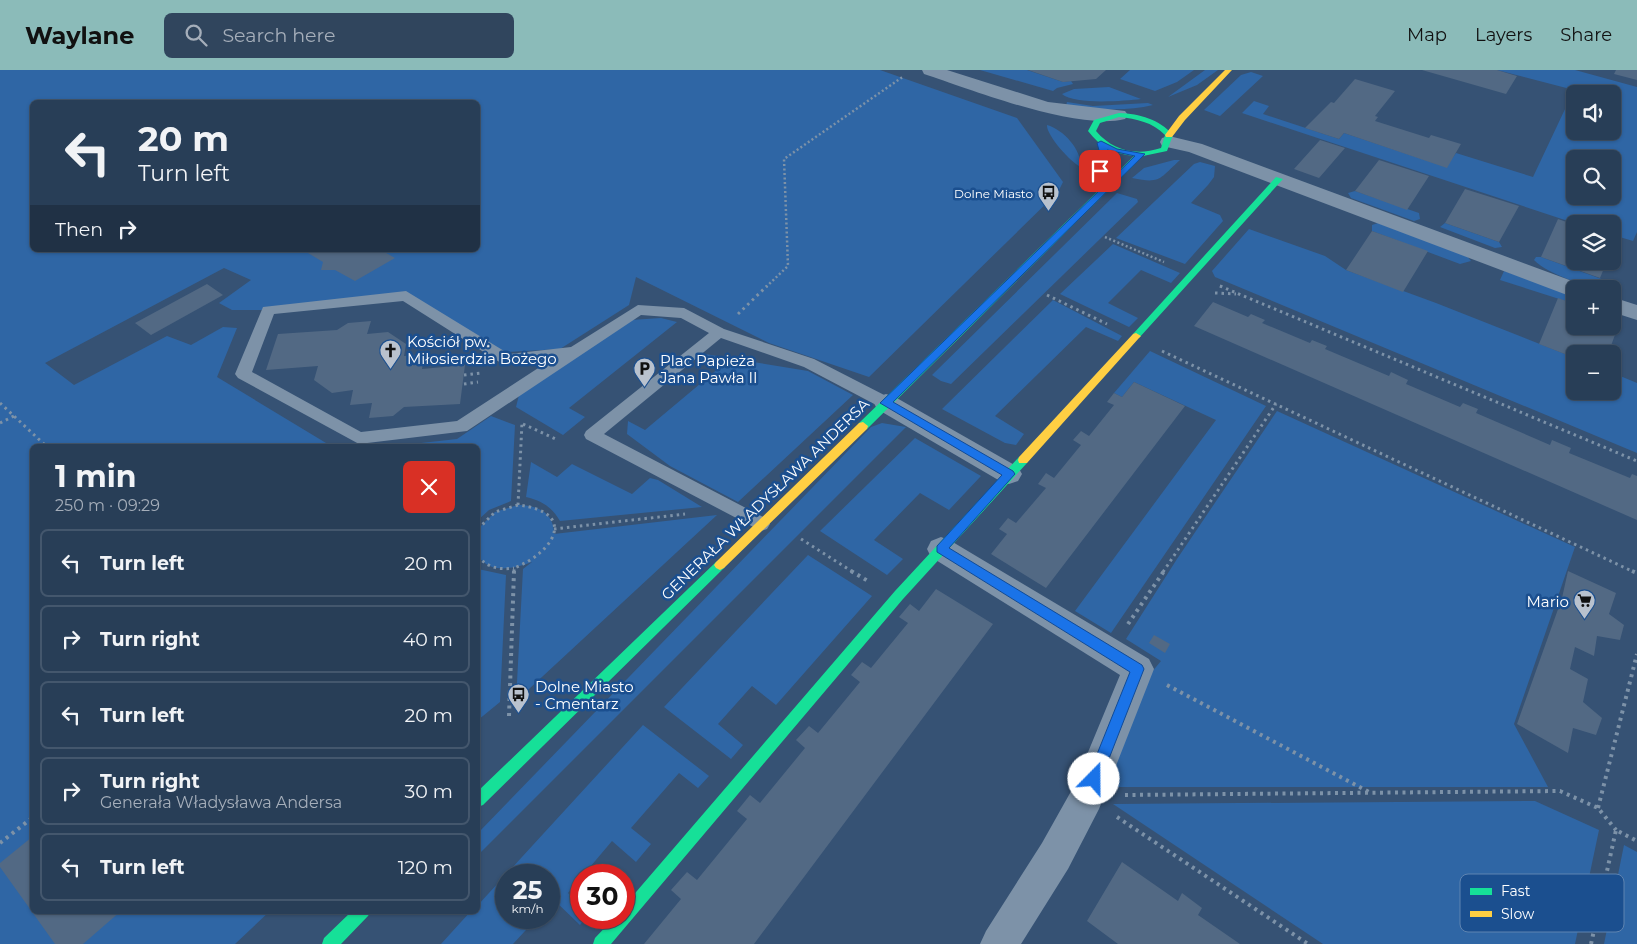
<!DOCTYPE html>
<html lang="en">
<head>
<meta charset="utf-8">
<style>
	:root { --surface:#283e57; --page:#30455d; --text:#f1f3f6; --muted:#a5aeba; --line:#44576d; --accent:#8bbbb9 }
	body { margin:0; font-family:Montserrat,sans-serif; background:var(--page); color:var(--text); height:100vh; display:flex; flex-direction:column; font-size:19px; white-space:nowrap }
	* { box-sizing:border-box; margin:0 }
	p { font-size:16px; color:var(--muted) }
	.icon { flex:none; width:28px; height:28px; fill:none; stroke:currentColor; stroke-width:2; stroke-linecap:round; stroke-linejoin:round }
	.map { position:relative; flex:1; overflow:hidden }
	.drawer { position:absolute; left:30px; top:374px; width:450px; height:470px; display:flex; flex-direction:column; background:var(--surface); border-radius:8px; box-shadow:0 1px 4px #0004,0 0 0 1px var(--line) }
	.drawer>* { flex:none }
	.banner { position:absolute; left:30px; top:30px; width:450px; height:152px; border-radius:8px; box-shadow:0 1px 4px #0004,0 0 0 1px var(--line); background:#283e57; color:var(--text); overflow:hidden }
	.tools { position:absolute; left:1566px; top:15px; display:grid; gap:10px }
	.tools a { display:grid; place-items:center; width:55px; height:55px; border-radius:8px; background:var(--surface); box-shadow:0 1px 4px #0004,0 0 0 1px var(--line); font-size:25px }
	.speed { position:absolute; left:495px; top:794px; display:flex; gap:10px; font-size:25px; font-weight:700; text-align:center }
	.speed>* { display:grid; place-content:center; width:65px; height:65px; border-radius:50%; background:var(--surface); box-shadow:0 1px 4px #0004,0 0 0 1px var(--line); line-height:1 }
	.speed small { font-size:12px; font-weight:400 }
	.speed .limit { border:8px solid #d22; background:#fff; color:#111 }
	.pin { position:absolute; display:grid; place-items:center; width:42px; height:42px; color:#fff; margin:-21px; border-radius:10px; box-shadow:0 2px 8px #0006 }
	.me { position:absolute; width:55px; margin:-28px; rotate:22deg; stroke-linejoin:round; filter:drop-shadow(0 0 4px #0008) }
	.turn { display:flex; align-items:center; gap:18px; height:105px; padding:0 25px; font-size:22px }
	.turn .icon { width:65px; height:65px; stroke-width:2.5 }
	.turn b { display:block; font-size:35px; line-height:42px }
	.then { display:flex; align-items:center; height:48px; padding:0 25px; background:#0003; gap:10px; font-size:19px }
	.round { display:grid; place-items:center; flex:none; width:52px; height:52px; border-radius:8px; background:var(--page) }
	.headline { display:flex; align-items:center; justify-content:space-between; height:85px; padding:0 25px }
	h1 { font-size:30px; font-weight:700; line-height:38px }
	ul { padding:0; list-style:none }
	li { display:flex; align-items:center; gap:15px; height:68px; margin:0 10px 8px; padding:0 15px; border:2px solid var(--line); border-radius:8px }
	li div { flex:1 }
	li b { display:block; font-size:19px }
	li em { font-style:normal }
	header { display:flex; align-items:center; gap:30px; box-sizing:border-box; height:70px; padding:0 25px; background:var(--accent); color:#111 }
	header strong { font-size:24px }
	nav { display:flex; gap:28px; margin-inline-start:auto; font-size:18px }
	.search { width:350px; height:45px; background:var(--page); display:flex; align-items:center; gap:12px; box-sizing:border-box; padding:0 18px; border-radius:8px; color:var(--muted); font-size:19px }
	.map>svg:first-child { display:block }
	.green { fill:#2f66a5; fill-rule:evenodd }
	.building { fill:#526984 }
	.lines { fill:none; stroke-linecap:round; stroke-linejoin:round }
	.path-far2 { stroke:#7d92a8; stroke-width:2.5; stroke-dasharray:2 2.5; stroke-linecap:butt }
	.path-far1 { stroke:#7d92a8; stroke-width:3; stroke-dasharray:2.5 4; stroke-linecap:butt }
	.path { stroke:#7d92a8; stroke-width:4; stroke-dasharray:3 4.5; stroke-linecap:butt }
	.lane { fill:#7d92a8; fill-rule:evenodd }
	.street { fill:#7d92a8; fill-rule:evenodd }
	.fast { fill:#16e098; fill-rule:evenodd }
	.slow { fill:#ffcf43; fill-rule:evenodd }
	.route { fill:#1a73e8; stroke:#114b97 }
	.labels { text-anchor:middle; dominant-baseline:central; stroke-width:5; stroke-linejoin:round; paint-order:stroke }
	.far-poi-label { font-size:12px; fill:#fff; stroke:#1b4f8f; text-anchor:end }
	.poi-label { font-size:15px; fill:#fff; stroke:#1b4f8f; text-anchor:start }
	.street-label { font-size:15px; fill:#fff; stroke:#1b4f8f }
	.key { fill:#1b4f8f; stroke:#5f84b1; stroke-width:1 }
	.key-label { font-size:14px; fill:#fff }
</style>
</head>
<body>
<header>
<strong>Waylane</strong>
<div class="search"><svg class="icon" aria-label="search" viewBox="0 0 24 24"><circle cx="10" cy="10" r="6"/><path d="M15 15l6 6"/></svg>Search here</div>
<nav><a>Map</a><a>Layers</a><a>Share</a></nav>
</header>
<div class="map">
<svg width="1637" height="874" viewBox="0 0 1637 874">
	<rect width="100%" height="100%" fill="#365274"/>
	<path class="green" d="M0,0H880L1017,48L1063,112L1058,122L869,307L769,273L636,207L629,235L560,279L506,282L486,276L406,226L268,240H232L219,233L251,210L224,198L45,293L74,315L167,266L191,275L223,257L237,258L217,307L331,376H32V841H270L235,874H0ZM32,32H478V180H32Z
		M980,0H1027L1063,12L1071,11L1073,14L1057,18L1053,21Z
		M1130,0H1194L1177,12L1155,21L1120,9Z
		M1205,0H1218L1197,15L1168,27Z
		M1497,0H1575L1637,17V162L1633,171L1613,165L1612,154H1577L1242,43L1254,31L1269,36L1263,44L1339,69L1344,63L1446,97L1456,83L1533,107L1574,20ZM1575,24H1612V61H1575ZM1575,89H1612V126H1575Z
		M1251,2L1263,6L1220,46L1204,40L1241,5Z
		M1109,17L1141,29C1124,31 1074,35 1062,24L1074,19Z
		M1067,32L1093,36L1148,33L1153,35C1126,42 1094,39 1066,36Z
		M1047,55C1064,60 1081,79 1081,97C1071,93 1046,65 1047,55Z
		M1174,90H1180C1159,109 1161,114 1132,108L1144,98Z
		M1200,92L1215,96L1214,107L1208,115L1191,133L1220,145L1223,151L1185,194L1116,168L1194,94Z
		M1355,121L1419,143L1420,149L1414,151L1351,128L1348,123Z
		M1117,123L1137,129L1138,132L951,314L941,311L932,305Z
		M1378,153L1467,186L1471,191L1460,194L1372,161V155Z
		M1445,153L1499,172L1502,177L1495,178L1440,157Z
		M1249,159L1325,186L1346,200L1436,233L1575,288V321H1612L1613,303L1637,313V383L1215,207L1212,201Z
		M1113,174L1180,203L1171,213L1141,200L1108,233L1138,248L1129,257L1060,224Z
		M1536,187H1541L1607,211L1615,214L1617,219L1613,221L1612,219C1592,219 1548,205 1534,190Z
		M1504,201L1575,225V234L1500,210Z
		M1053,230L1122,266L1118,271L1086,257L995,346L1024,364L1016,375L1005,373L942,339Z
		M661,248L677,252L569,338L585,347L563,365L516,337L521,317L631,250Z
		M1150,281L1266,336L1111,563L1075,541L1216,350L1134,312L1122,327L1114,323Z
		M705,284L808,301L853,325L738,432L670,396L627,364L628,351L645,360L719,298L699,289Z
		M1277,341L1575,477L1514,654L1548,717H1101L1151,603L1161,591L1126,569L1177,489Z
		M491,346L515,355L511,431L489,440L478,450V376H394L457,369Z
		M882,353L906,357L478,785V763L871,357Z
		M915,368L981,406L949,440L920,423L874,470L903,489L887,505L820,461Z
		M531,392L557,407L572,394L632,424L650,408L658,410L702,437L560,451C552,437 542,431 526,427Z
		M518,435C538,435 554,443 554,464L717,445L516,631L523,499L532,492C515,498 491,505 478,486V459L495,442Z
		M808,485L872,526L776,635L752,616L718,654L743,675L731,689L664,637Z
		M478,499L506,505L500,632L478,650Z
		M643,655L709,706L698,718L679,703L631,758L651,774L636,792L612,771L568,823L581,836V848H586L580,855L553,829L549,834V805H506V848H537L513,874H441L471,841H478V835Z
		M1535,731L1599,760L1575,874H1323L1113,734Z
		M1624,775L1637,782V874H1604Z"/>
	<path class="building" d="M1028,0H1106L1096,9L1063,12Z
		M1422,0H1497L1517,6L1506,24Z
		M1616,0H1637V10L1614,4Z
		M1355,9L1395,21L1375,46L1378,47L1375,51L1429,68L1431,65L1461,74L1447,98L1344,63L1339,69L1305,58L1331,32L1334,33Z
		M1320,70L1345,78L1319,108L1294,99Z
		M1379,90L1429,106L1407,140L1355,121Z
		M1465,119L1519,136L1499,172L1445,153Z
		M1558,149L1575,155V191H1607L1600,208L1541,187Z
		M1372,161L1428,181L1403,222L1346,200Z
		M303,180H381L395,188L355,211L335,200H321L323,192Z
		M207,214L223,225L151,265L135,253Z
		M1558,228L1575,234V256H1612V248L1620,251L1608,284H1575V288L1539,274Z
		M1213,232L1248,247L1251,244L1265,250L1262,253L1310,273L1312,270L1327,276L1325,279L1389,306L1391,302L1408,310L1406,314L1460,337L1463,333L1478,339L1476,343L1550,375L1552,370L1571,378L1569,383L1630,408L1632,404L1637,406V450L1194,256Z
		M371,251L367,264L388,262L406,274L404,286L425,285L422,299L465,295L460,334L404,337L393,346L369,348L372,333L350,335L353,320L332,323L314,310L318,296L266,300L278,264L337,260L348,253Z
		M1134,312L1185,336L1046,518L991,484L1007,464L999,459L1008,448L1016,453L1046,418L1038,414L1046,403L1054,408L1081,375L1073,370L1081,361L1089,366L1114,335L1107,332L1114,323L1122,327Z
		M1568,501L1616,523L1609,544L1624,555L1620,570L1597,566L1594,586L1575,577L1570,599L1588,609L1583,632L1602,648L1596,665L1573,658L1568,683L1517,654L1562,528Z
		M936,519L993,554L754,874H644L681,829L671,820L687,802L697,810L747,749L737,741L750,725L760,733L805,678L796,670L809,656L818,663L860,612L851,605L862,592L871,598L908,553L899,547L910,534L919,541Z
		M1154,565L1170,574L1165,583L1149,573Z
		M32,767V841H121L83,874H55L0,797V793Z
		M1122,792L1178,831L1182,823L1202,838L1198,845L1240,874H1118L1087,851Z"/>
	<g class="lines">
		<path class="path-far2" d="M1105,167L1164,192
			M1220,216L1223,217
			M766,217L788,196L784,89L904,6"/>
		<path class="path-far1" d="M1220,216L1637,391
			M1215,223L1236,224
			M1047,225L1107,254
			M738,244L767,216
			M1162,281L1634,502
			M464,305L481,303
			M464,314L478,312
			M0,333L46,376
			M0,353L14,346
			M523,354L558,370
			M478,459L495,442L518,435
			M554,459L685,444
			M801,469L853,502
			M478,486C487,498 500,500 514,498
			M514,502V498C555,482 578,442 518,435L522,353
			M1163,502L1276,334"/>
		<path class="path" d="M851,501L868,511
			M1632,501L1637,503
			M1128,554L1164,501
			M1167,615L1369,722
			M509,646L514,501
			M1125,725L1560,721L1598,738L1616,760
			M1598,738L1637,584
			M1117,747L1308,874
			M0,773L32,748
			M1591,874L1616,760L1637,771"/>
		<path class="lane" d="M406,221L509,284L571,277L638,235L684,238L724,259L814,289L892,329L894,333L892,337H880L804,297L721,268L604,364L767,449L770,454L767,459L761,461L586,369L584,365L586,361L709,263L681,248L641,245L467,361L359,374L238,308L235,304L263,237ZM403,231L501,293L506,294L552,289L457,351L361,362L252,302L274,244Z"/>
		<path class="street" d="M922,0H947L1048,32L1125,41L1128,45L1125,49C1076,61 973,20 924,4Z
			M1169,66L1202,74L1583,215L1585,219H1575V227L1567,225L1189,82L1162,76L1160,72L1162,68Z
			M1612,227L1637,235V250L1612,242Z
			M886,324L895,327L1018,397L1022,404L1018,411L1009,414L1000,411L877,339L874,333L877,327Z
			M941,467L951,471L1149,589L1154,599L1099,739L1068,799L1021,874H980L986,861L1042,773L1074,716L1120,605L931,487L927,479L931,471Z"/>
		<path class="fast" d="M1119,43C1140,44 1159,49 1173,65L1167,81L1143,86L867,359H859L858,356L859,353L1134,86C1115,84 1100,77 1088,61L1094,50ZM1119,47C1137,49 1152,52 1165,65L1161,78C1136,86 1113,81 1096,61L1100,53Z
			M1276,107L1283,109L1139,268H1133V264Z
			M1023,386L1027,387L1028,390L1027,393L903,529L611,874H593L595,868L614,848H624V836L895,521L1019,387Z
			M720,490L724,492L726,495L724,498L483,735L478,737V721L716,492Z
			M352,841H371L368,846L341,874H322L324,868Z"/>
		<path class="slow" d="M1225,0H1232L1185,50L1172,67H1166L1165,65L1179,46Z
			M1136,263L1141,266L1139,268L1027,393H1019L1018,390L1019,387L1133,264Z
			M863,352L868,356L867,359L724,498L720,500L716,498L714,495L716,492L859,353Z"/>
	</g>
	<path class="route" d="M1101,71L1117,79L1145,84L893,332L1013,401L1015,404L949,478L1142,595L1144,599L1101,709L1099,714L1094,716L1089,714L1087,709L1130,602L937,482V476L1002,405L880,333L1135,86L1107,80L1104,101L1097,103L1100,84L1097,73Z"/>
	<defs>
		<symbol id="bus-pin" viewBox="-11 -11 22 30"><path d="M0 17L-7.5 6A9.5 9.5 0 1 1 7.5 6Z" fill="#b9c2ce" stroke="#1b4f8f"/><path d="M-5-6H5V4H4V6H2V4H-2V6H-4V4H-5ZM-3.5-4V0h7V-4ZM-3.5 1.2v1.5H-2V1.2ZM2 1.2v1.5H3.5V1.2Z" fill="#111"/></symbol>
		<symbol id="church-pin" viewBox="-11 -11 22 30"><path d="M0 17L-7.5 6A9.5 9.5 0 1 1 7.5 6Z" fill="#b9c2ce" stroke="#1b4f8f"/><path d="M-1.2-6h2.4v3.5h3.3v2.4h-3.3V6h-2.4V-.1h-3.3v-2.4h3.3Z" fill="#111"/></symbol>
		<symbol id="parking-pin" viewBox="-11 -11 22 30"><path d="M0 17L-7.5 6A9.5 9.5 0 1 1 7.5 6Z" fill="#b9c2ce" stroke="#1b4f8f"/><path d="M-3.5-5.5H1a3.5 3.5 0 0 1 0 7H-1V5.5H-3.5ZM-1-3.4V-.6H.8a1.4 1.4 0 0 0 0-2.8Z" fill="#111"/></symbol>
		<symbol id="supermarket-pin" viewBox="-11 -11 22 30"><path d="M0 17L-7.5 6A9.5 9.5 0 1 1 7.5 6Z" fill="#b9c2ce" stroke="#1b4f8f"/><path d="M-6-5.5h2.5l.6 2H6L4.5 2H-2.5L-4.4-4H-6ZM-1.5 3.2a1.3 1.3 0 1 0 .1 0ZM3 3.2a1.3 1.3 0 1 0 .1 0Z" fill="#111"/></symbol>
	</defs>
	<g fill-rule="evenodd">
		<use href="#bus-pin" x="1036" y="110" width="25" height="34"/>
		<use href="#church-pin" x="378" y="268" width="25" height="34"/>
		<use href="#parking-pin" x="632" y="286" width="25" height="34"/>
		<use href="#supermarket-pin" x="1572" y="518" width="25" height="34"/>
		<use href="#bus-pin" x="506" y="612" width="25" height="34"/>
	</g>
	<g class="labels">
		<g class="far-poi-label">
			<text x="1033" y="123">Dolne Miasto</text>
		</g>
		<g class="poi-label">
			<text x="407" y="271">Kościół pw.<tspan x="407" dy="17">Miłosierdzia Bożego</tspan></text>
			<text x="660" y="290">Plac Papieża<tspan x="660" dy="17">Jana Pawła II</tspan></text>
			<text x="1569" y="531" text-anchor="end">Mario</text>
			<text x="535" y="616">Dolne Miasto<tspan x="535" dy="17">- Cmentarz</tspan></text>
		</g>
		<g class="street-label">
			<text transform="translate(765 429) rotate(-44)">GENERAŁA WŁADYSŁAWA ANDERSA</text>
		</g>
	</g>
	<rect x="1460" y="804" width="164" height="58" rx="8" class="key"/>
	<rect x="1470" y="818" width="22" height="7" fill="#16e098"/>
	<rect x="1470" y="841" width="22" height="6" fill="#ffcf43"/>
	<g class="key-label">
		<text x="1501" y="826">Fast</text>
		<text x="1501" y="849">Slow</text>
	</g>
</svg>
<div class="tools">
<a><svg class="icon" aria-label="sound" viewBox="0 0 24 24"><path d="M4 9h4l5-4v14l-5-4H4zM17 9q2 3 0 6"/></svg></a>
<a><svg class="icon" aria-label="search" viewBox="0 0 24 24"><circle cx="10" cy="10" r="6"/><path d="M15 15l6 6"/></svg></a>
<a><svg class="icon" aria-label="layers" viewBox="0 0 24 24"><path d="M12 4l9 5-9 5-9-5zM3 14l9 5 9-5"/></svg></a>
<a>+</a>
<a>−</a>
</div>
<div class="speed"><div>25<small>km/h</small></div><div class="limit">30</div></div>
<div class="pin" style="left:1100px;top:101px;background:#d93025"><svg class="icon" aria-label="arrive" viewBox="0 0 24 24"><path d="M6 21V4h12l-3 4 3 4H6"/></svg></div>
<svg class="me" style="left:1094px;top:709px" viewBox="-20 -20 40 40"><circle r="19" fill="#fff"/><path d="M0-13L10 11 0 6-10 11z" fill="#1a73e8"/></svg>
<div class="banner">
<div class="turn"><svg class="icon" aria-label="left" viewBox="0 0 24 24"><path d="M17 20v-9H6M10 6l-5 5 5 5"/></svg><div><b>20 m</b>Turn left</div></div>
<div class="then">Then<svg class="icon" aria-label="right" viewBox="0 0 24 24"><path d="M7 20v-9h11M14 6l5 5-5 5"/></svg></div>
</div>
<section class="drawer">
<div class="headline"><div><h1>1 min</h1><p>250 m · 09:29</p></div><a class="round" style="background:#d93025;color:#fff"><svg class="icon" aria-label="close" viewBox="0 0 24 24"><path d="M6 6l12 12M18 6L6 18"/></svg></a></div>
<ul>
<li><svg class="icon" aria-label="left" viewBox="0 0 24 24"><path d="M17 20v-9H6M10 6l-5 5 5 5"/></svg><div><b>Turn left</b></div><em>20 m</em></li>
<li><svg class="icon" aria-label="right" viewBox="0 0 24 24"><path d="M7 20v-9h11M14 6l5 5-5 5"/></svg><div><b>Turn right</b></div><em>40 m</em></li>
<li><svg class="icon" aria-label="left" viewBox="0 0 24 24"><path d="M17 20v-9H6M10 6l-5 5 5 5"/></svg><div><b>Turn left</b></div><em>20 m</em></li>
<li><svg class="icon" aria-label="right" viewBox="0 0 24 24"><path d="M7 20v-9h11M14 6l5 5-5 5"/></svg><div><b>Turn right</b><p>Generała Władysława Andersa</p></div><em>30 m</em></li>
<li><svg class="icon" aria-label="left" viewBox="0 0 24 24"><path d="M17 20v-9H6M10 6l-5 5 5 5"/></svg><div><b>Turn left</b></div><em>120 m</em></li>
</ul>
</section>
</div>
</body>
</html>
